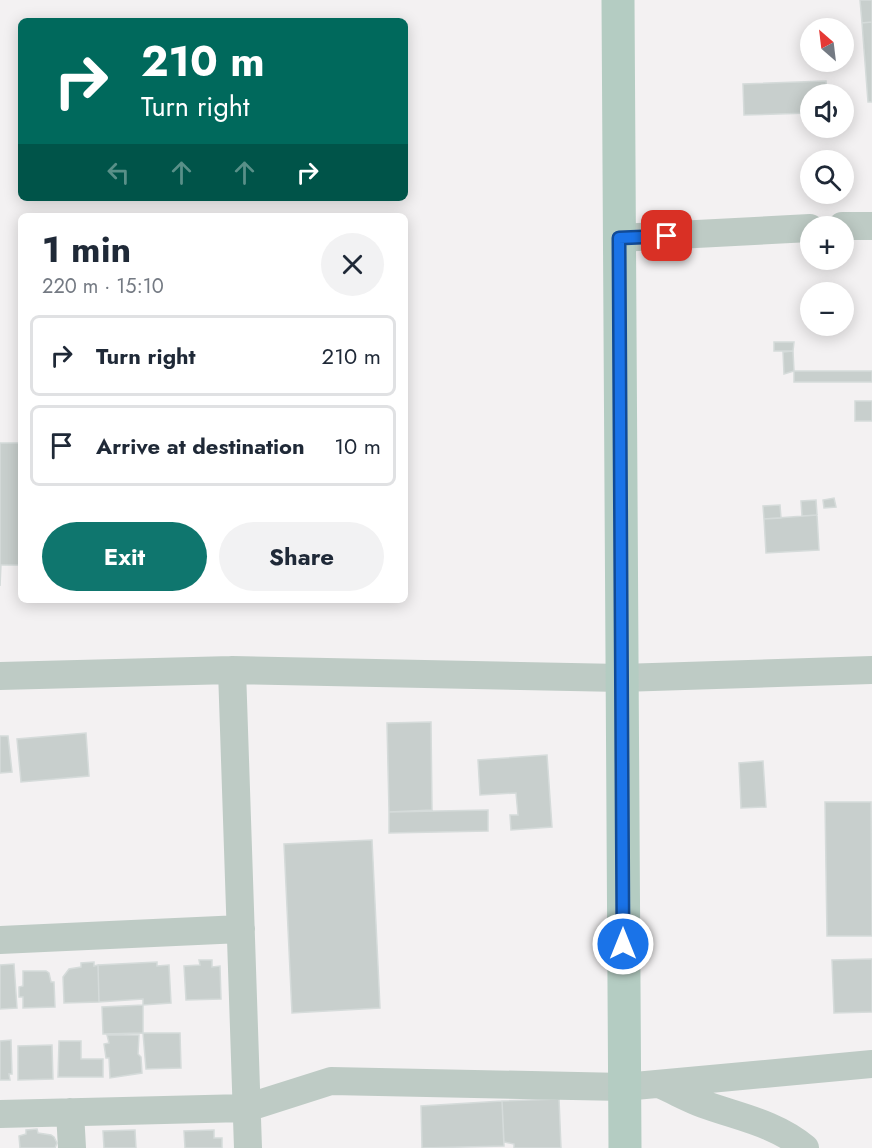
<!DOCTYPE html>
<html lang="en">
<head>
<meta charset="utf-8">
<style>
	:root { --surface:#fff; --page:#f2f2f3; --text:#1f2937; --muted:#747a83; --line:#e0e1e3; --accent:#0f766e }
	body { margin:0; font-family:Jost,sans-serif; background:var(--page); color:var(--text); height:100vh; display:flex; flex-direction:column; font-size:22px; white-space:nowrap }
	* { box-sizing:border-box; margin:0 }
	p { font-size:20px; color:var(--muted) }
	.icon { flex:none; width:33px; height:33px; fill:none; stroke:currentColor; stroke-width:2; stroke-linecap:round; stroke-linejoin:round }
	.map { position:relative; flex:1; overflow:hidden }
	.sheet { position:absolute; left:18px; top:213px; width:390px; height:390px; display:flex; flex-direction:column; background:var(--surface); border-radius:9px; box-shadow:0 3px 15px #0003 }
	.sheet>* { flex:none }
	.hud { position:absolute; left:18px; top:18px; width:390px; height:183px; border-radius:9px; box-shadow:0 3px 15px #0003; background:#00695c; color:#fff; overflow:hidden }
	.needle { width:39px; rotate:332deg }
	.fabs { position:absolute; left:800px; top:18px; display:grid; gap:12px }
	.fabs a { display:grid; place-items:center; width:54px; height:54px; border-radius:50%; background:var(--surface); box-shadow:0 3px 15px #0003; font-size:30px }
	.pin { position:absolute; display:grid; place-items:center; width:51px; height:51px; color:#fff; margin:-26px; border-radius:12px; box-shadow:0 3px 9px #0006 }
	.me { position:absolute; width:66px; margin:-33px; rotate:0deg; stroke-linejoin:round; filter:drop-shadow(0 0 4px #0008) }
	.turn { display:flex; align-items:center; gap:21px; height:126px; padding:0 24px; font-size:27px }
	.turn .icon { width:78px; height:78px; stroke-width:2.5 }
	.turn b { display:block; font-size:42px; line-height:51px }
	.lanes { display:flex; align-items:center; height:57px; padding:0 24px; background:#0003; justify-content:center; gap:30px; direction:ltr }
	.lanes .off { opacity:.35 }
	.round { display:grid; place-items:center; flex:none; width:63px; height:63px; border-radius:32px; background:var(--page) }
	.summary { display:flex; align-items:center; justify-content:space-between; height:102px; padding:0 24px }
	h1 { font-size:36px; font-weight:700; line-height:45px }
	.action { display:flex; gap:12px; margin-top:auto; padding:12px 24px }
	.action a { flex:1; height:69px; border-radius:36px; background:var(--accent); color:#fff; font-size:24px; font-weight:700; line-height:69px; text-align:center }
	.action a+a { background:var(--page); color:var(--text) }
	ul { padding:0; list-style:none }
	li { display:flex; align-items:center; gap:18px; height:81px; margin:0 12px 9px; padding:0 12px; border:3px solid var(--line); border-radius:9px }
	li div { flex:1 }
	li b { display:block; font-size:22px }
	li em { font-style:normal }
	.map>svg:first-child { display:block }
	.building { fill:#c8cfcd; stroke:#d5dbda; stroke-width:1.5 }
	.lines { fill:none; stroke-linecap:round; stroke-linejoin:round }
	.minor { stroke:#becbc5; stroke-width:28 }
	.major { stroke:#b4ccc2; stroke-width:33 }
	.route-casing { stroke:#114b97; stroke-width:15 }
	.route { stroke:#1a73e8; stroke-width:10 }
</style>
</head>
<body>
<div class="map">
<svg width="872" height="1148" viewBox="0 0 872 1148">
	<rect width="100%" height="100%" fill="#f3f1f2"/>
	<path class="building" d="M860,0H872V22L862,23Z
		M872,22V102H868L862,23Z
		M826,81L827,94H810V113L744,115L743,84Z
		M774,342H794L793,351H774Z
		M793,351L794,371L784,374L783,352Z
		M794,371H872V382H794Z
		M855,401H872V421H855Z
		M0,443H21V565H1L0,586Z
		M834,498L836,507L824,508L823,500Z
		M816,500L817,515L802,516L801,501Z
		M780,505L781,518L764,519L763,506Z
		M817,515L819,550L766,553L764,519Z
		M431,722L432,810L389,812L387,723Z
		M86,733L89,776L21,782L17,739Z
		M0,736H8L12,772L0,773Z
		M547,755L552,827L511,830L510,815H518L516,793L480,795L478,760Z
		M763,761L766,807L741,808L739,763Z
		M825,802H871L872,936H827Z
		M488,810V831L389,833V812Z
		M372,840L380,1008L292,1013L284,844Z
		M872,959V1012L834,1013L832,960Z
		M199,960H212V967L220,966L221,999L186,1000L184,966L200,965Z
		M94,962V966L98,965L99,1002L64,1003L63,977L69,969L81,967V963Z
		M157,962V966L169,965L171,1003L143,1005V999L99,1002L98,965Z
		M14,964L17,1008L0,1009V965Z
		M23,971H46L49,973L51,982H54L55,1007L23,1008V997H19V987L23,986Z
		M143,1005V1033L103,1034L102,1007Z
		M143,1033H180L181,1068L146,1069Z
		M107,1035H139L138,1054L141,1057L142,1073L110,1078L109,1058H106L104,1044L109,1043Z
		M11,1040L12,1074H9L10,1080H0V1041Z
		M59,1041H81V1059H103V1077H58Z
		M52,1045L53,1079L18,1080V1046Z
		M559,1099L561,1148H514V1144L504,1142L502,1101Z
		M502,1101L504,1146L422,1148L421,1106Z
		M37,1129L38,1133L51,1135L54,1137L57,1143L55,1148H20L19,1136L26,1134V1130Z
		M135,1130L136,1148H104L103,1131Z
		M214,1130V1138H222V1148H185L184,1131Z"/>
	<g class="lines">
		<path class="minor" d="M842,226H872
			M619,238L810,228
			M232,670L248,1148
			M0,676L232,670L621,678L872,670
			M0,940L241,929
			M661,1085C675,1091 689,1099 703,1104C739,1117 775,1123 805,1148
			M70,1112L72,1148
			M0,1114L246,1108L331,1081L624,1087L872,1064"/>
		<path class="major" d="M618,0L625,1148"/>
	</g>
	<g class="lines">
		<defs>
			<path id="route" d="M623,944L619,238L667,236"/>
		</defs>
		<use href="#route" class="route-casing"/>
		<use href="#route" class="route"/>
	</g>
</svg>
<div class="fabs">
<a><svg class="needle" viewBox="-14 -14 28 28"><path d="M0-13l5 13h-10z" fill="#e53935"/><path d="M0 13l5-13h-10z" fill="#747a83"/></svg></a>
<a><svg class="icon" aria-label="sound" viewBox="0 0 24 24"><path d="M4 9h4l5-4v14l-5-4H4zM17 9q2 3 0 6"/></svg></a>
<a><svg class="icon" aria-label="search" viewBox="0 0 24 24"><circle cx="10" cy="10" r="6"/><path d="M15 15l6 6"/></svg></a>
<a>+</a>
<a>−</a>
</div>
<div class="pin" style="left:667px;top:236px;background:#d93025"><svg class="icon" aria-label="arrive" viewBox="0 0 24 24"><path d="M6 21V4h12l-3 4 3 4H6"/></svg></div>
<svg class="me" style="left:623px;top:944px" viewBox="-20 -20 40 40"><circle r="17" fill="#1a73e8" stroke="#fff" stroke-width="3"/><path d="M0-11L8 9 0 5-8 9z" fill="#fff"/></svg>
<div class="hud">
<div class="turn"><svg class="icon" aria-label="right" viewBox="0 0 24 24"><path d="M7 20v-9h11M14 6l5 5-5 5"/></svg><div><b>210 m</b>Turn right</div></div>
<div class="lanes"><svg class="icon off" aria-label="left" viewBox="0 0 24 24"><path d="M17 20v-9H6M10 6l-5 5 5 5"/></svg><svg class="icon off" aria-label="ahead" viewBox="0 0 24 24"><path d="M12 20V5M6 11l6-6 6 6"/></svg><svg class="icon off" aria-label="ahead" viewBox="0 0 24 24"><path d="M12 20V5M6 11l6-6 6 6"/></svg><svg class="icon" aria-label="right" viewBox="0 0 24 24"><path d="M7 20v-9h11M14 6l5 5-5 5"/></svg></div>
</div>
<section class="sheet">
<div class="summary"><div><h1>1 min</h1><p>220 m · 15:10</p></div><a class="round"><svg class="icon" aria-label="close" viewBox="0 0 24 24"><path d="M6 6l12 12M18 6L6 18"/></svg></a></div>
<ul>
<li><svg class="icon" aria-label="right" viewBox="0 0 24 24"><path d="M7 20v-9h11M14 6l5 5-5 5"/></svg><div><b>Turn right</b></div><em>210 m</em></li>
<li><svg class="icon" aria-label="arrive" viewBox="0 0 24 24"><path d="M6 21V4h12l-3 4 3 4H6"/></svg><div><b>Arrive at destination</b></div><em>10 m</em></li>
</ul>
<div class="action"><a>Exit</a><a>Share</a></div>
</section>
</div>
</body>
</html>
